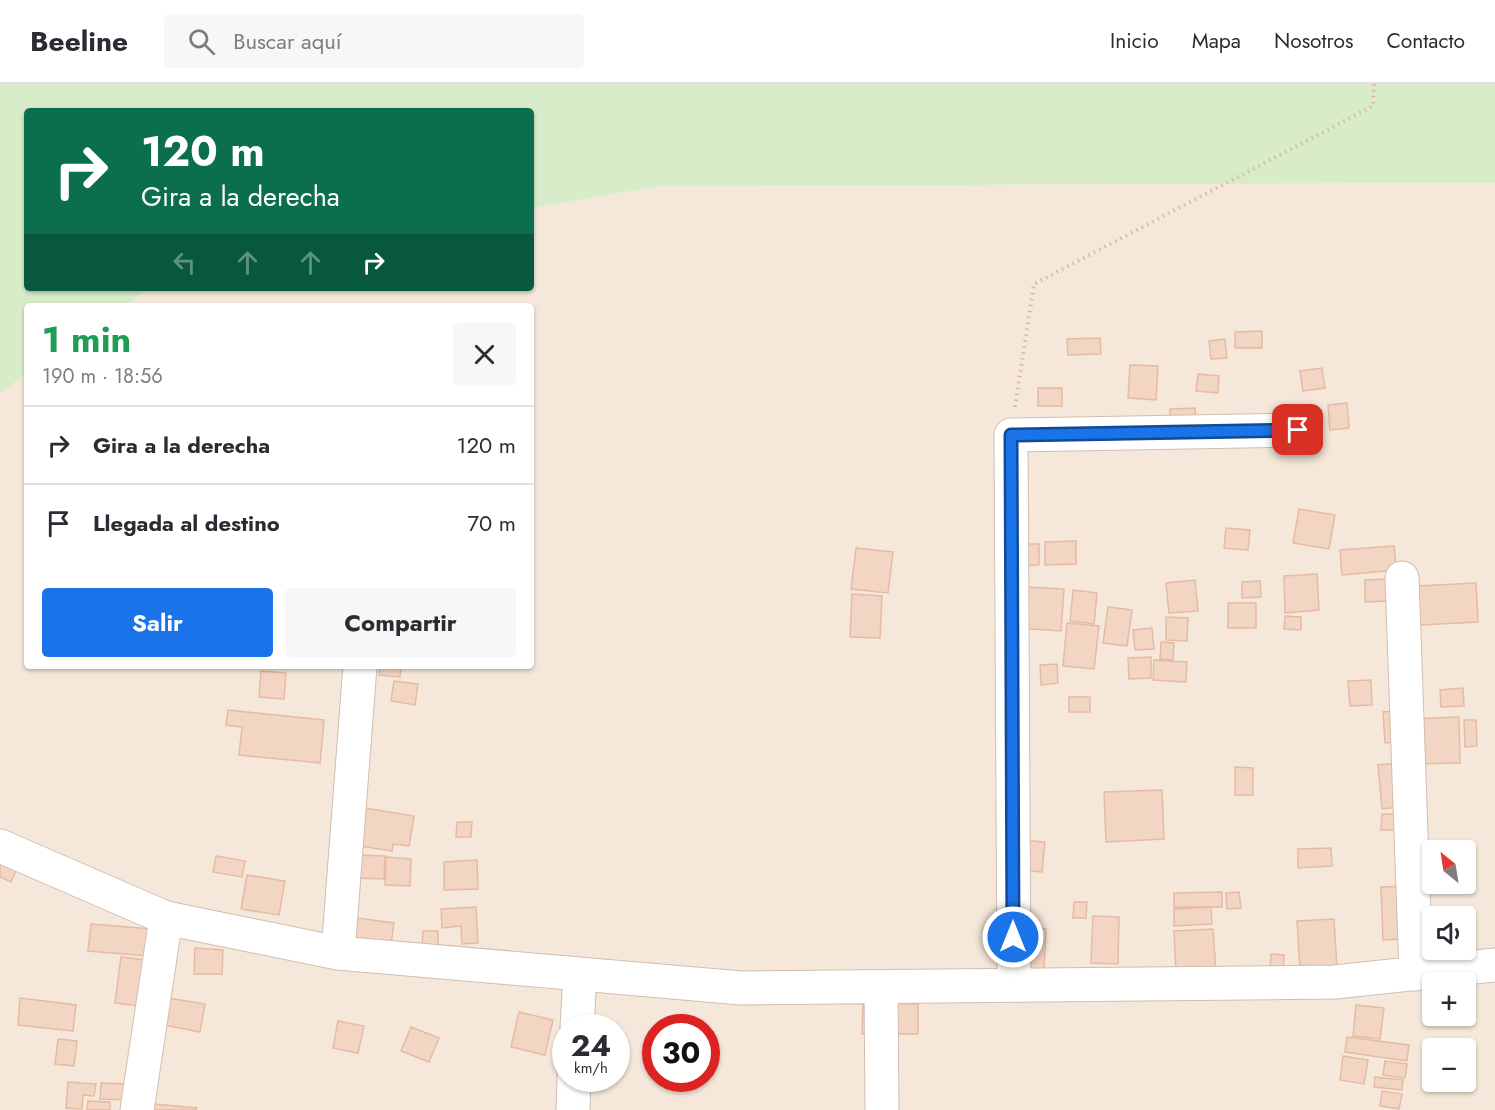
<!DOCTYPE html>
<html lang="es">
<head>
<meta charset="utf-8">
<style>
	:root { --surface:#fff; --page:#f7f7f7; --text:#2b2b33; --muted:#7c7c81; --line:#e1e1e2; --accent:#1a73e8 }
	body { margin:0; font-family:Jost,sans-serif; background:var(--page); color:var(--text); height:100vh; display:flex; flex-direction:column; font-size:22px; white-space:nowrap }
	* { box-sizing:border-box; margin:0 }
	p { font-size:20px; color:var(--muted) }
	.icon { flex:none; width:33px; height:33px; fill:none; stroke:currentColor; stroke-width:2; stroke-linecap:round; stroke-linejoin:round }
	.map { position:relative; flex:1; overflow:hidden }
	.drawer { position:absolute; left:24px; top:219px; width:510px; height:366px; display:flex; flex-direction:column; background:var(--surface); border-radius:6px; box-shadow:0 2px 4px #0004 }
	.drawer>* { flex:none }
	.hud { position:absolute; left:24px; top:24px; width:510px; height:183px; border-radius:6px; box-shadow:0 2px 4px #0004; background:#0b6e4f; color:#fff; overflow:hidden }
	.needle { width:39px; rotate:330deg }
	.buttons { position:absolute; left:1422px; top:756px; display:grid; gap:12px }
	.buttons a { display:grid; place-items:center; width:54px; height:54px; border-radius:6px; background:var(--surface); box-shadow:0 2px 4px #0004; font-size:30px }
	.speed { position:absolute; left:552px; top:930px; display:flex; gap:12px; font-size:30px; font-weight:700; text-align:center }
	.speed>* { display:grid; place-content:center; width:78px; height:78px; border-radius:50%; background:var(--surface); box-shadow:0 2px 4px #0004; line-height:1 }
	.speed small { font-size:15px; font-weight:400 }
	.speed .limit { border:9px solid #d22; background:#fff; color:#111 }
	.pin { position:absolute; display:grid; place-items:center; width:51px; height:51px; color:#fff; margin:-26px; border-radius:12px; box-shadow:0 3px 9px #0006 }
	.me { position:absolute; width:66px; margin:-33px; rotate:0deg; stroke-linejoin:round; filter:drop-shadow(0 0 4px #0008) }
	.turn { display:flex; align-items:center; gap:21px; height:126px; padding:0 18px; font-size:27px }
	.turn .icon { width:78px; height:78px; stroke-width:2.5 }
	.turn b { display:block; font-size:42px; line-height:51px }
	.lanes { display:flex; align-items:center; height:57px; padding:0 18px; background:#0003; justify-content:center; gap:30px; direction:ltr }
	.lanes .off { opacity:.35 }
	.round { display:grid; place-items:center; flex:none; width:63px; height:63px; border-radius:6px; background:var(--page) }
	.headline { display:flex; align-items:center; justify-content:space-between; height:102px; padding:0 18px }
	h1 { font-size:36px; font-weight:700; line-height:45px; color:#1e9e55 }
	.button { display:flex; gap:12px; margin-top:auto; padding:12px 18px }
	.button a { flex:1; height:69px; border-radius:6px; background:var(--accent); color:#fff; font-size:24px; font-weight:700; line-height:69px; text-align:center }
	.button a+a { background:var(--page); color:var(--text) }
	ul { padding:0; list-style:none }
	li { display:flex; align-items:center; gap:18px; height:78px; padding:0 18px; border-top:2px solid var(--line) }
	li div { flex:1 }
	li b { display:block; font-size:22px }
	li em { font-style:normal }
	header { display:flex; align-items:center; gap:36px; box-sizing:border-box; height:84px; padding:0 30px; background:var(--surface); border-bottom:2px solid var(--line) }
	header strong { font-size:28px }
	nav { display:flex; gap:33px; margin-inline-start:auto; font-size:21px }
	.search { width:420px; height:54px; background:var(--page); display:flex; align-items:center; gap:15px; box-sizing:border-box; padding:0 21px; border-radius:6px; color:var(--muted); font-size:22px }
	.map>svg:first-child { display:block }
	.residential { fill:#f5e8da; fill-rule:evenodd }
	.green { fill:#d8ecc9 }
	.building { fill:#f3d5c3; stroke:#e6bba3; stroke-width:1.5 }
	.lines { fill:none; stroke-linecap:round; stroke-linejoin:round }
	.minor-casing { stroke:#d1beb0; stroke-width:35 }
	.path { stroke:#d9b8a5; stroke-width:4; stroke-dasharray:1.5 4.5; stroke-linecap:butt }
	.minor { stroke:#fff; stroke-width:33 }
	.route-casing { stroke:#114b97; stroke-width:15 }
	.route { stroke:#1a73e8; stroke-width:10 }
</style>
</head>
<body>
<header>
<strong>Beeline</strong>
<div class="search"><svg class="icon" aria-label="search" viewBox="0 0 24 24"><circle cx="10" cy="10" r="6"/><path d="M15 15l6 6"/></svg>Buscar aquí</div>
<nav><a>Inicio</a><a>Mapa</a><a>Nosotros</a><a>Contacto</a></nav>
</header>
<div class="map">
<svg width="1495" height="1026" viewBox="0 0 1495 1026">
	<rect width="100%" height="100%" fill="#fdf6ec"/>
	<path class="residential" d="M1495,99V1026H0V309L27,290V582H531V222H125L151,204H531V124L661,102ZM1432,766H1466V800H1432ZM1432,832H1466V866H1432ZM1432,898H1466V932H1432ZM566,944H616V994H566ZM656,944H706V994H656ZM1432,964H1466V998H1432Z"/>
	<path class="green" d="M0,0H1495V99L661,102L531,124V27H27V204H151L125,222H27V290L0,309Z"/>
	<path class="building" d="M1262,247V264H1235V248Z
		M1100,254L1101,270L1068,271L1067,255Z
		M1225,255L1227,274L1211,275L1209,257Z
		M1130,281L1158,282L1156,316L1128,314Z
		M1322,284L1325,304L1303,307L1300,287Z
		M1198,290L1219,292L1218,309L1196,307Z
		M1038,304H1062V322H1038Z
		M1347,319L1349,344L1330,346L1328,321Z
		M1195,324L1196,346L1170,347V325Z
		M1299,425L1335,431L1329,465L1293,459Z
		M1226,444L1250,446L1248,466L1224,464Z
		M1076,457V480L1045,481V458Z
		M1009,460H1039V481L1009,482Z
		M1394,462L1396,486L1342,491L1340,466Z
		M856,464L893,468L888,509L851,505Z
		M1317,490L1319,526L1285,529L1284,492Z
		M1388,495L1389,517L1365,518V496Z
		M1195,496L1198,527L1169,529L1166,499Z
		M1260,497L1261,513L1242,514V498Z
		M1476,499L1478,538L1420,541L1418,502Z
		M1005,502L1064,505L1061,547L1003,543Z
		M1073,506L1097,509L1094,540L1070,537Z
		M852,510L882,512L880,554L850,553Z
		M1228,519H1256V544H1228Z
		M1108,523L1132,526L1127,562L1103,559Z
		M1285,532L1301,533V546L1284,545Z
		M1166,533L1188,534L1187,557L1166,556Z
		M1067,539L1099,542L1094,585L1063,582Z
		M1152,544L1154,565L1135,566L1133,546Z
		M1161,558L1174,559L1173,576L1160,575Z
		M1151,573V594L1129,595L1128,574Z
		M1154,576L1187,578L1186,598L1153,596Z
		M1057,580L1058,599L1041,601L1040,581Z
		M380,582H401L400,593L379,591Z
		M261,587L286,589L284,615L259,613Z
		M1371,596L1372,621L1350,622L1348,597Z
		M394,597L418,600L415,621L391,617Z
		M1463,604L1464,622L1441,623L1440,606Z
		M1069,613H1090V628H1069Z
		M228,626L324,636L320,679L239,671L242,643L226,641Z
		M1410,626L1412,657L1385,659L1383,628Z
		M1459,633L1460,679L1415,680L1414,635Z
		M1464,636H1476L1477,662L1465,663Z
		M1408,678L1412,722L1382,725L1378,681Z
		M1235,683L1253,684V711H1235Z
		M1162,706L1164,755L1106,758L1104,708Z
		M359,723L414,732L409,762L393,760L392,767L360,762Z
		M1382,730H1395V746H1381Z
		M457,738H472L471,753H456Z
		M1018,756L1045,758L1042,788L1016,786Z
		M1331,764L1332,782L1298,784V765Z
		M0,771L19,780L11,798L0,793Z
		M357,771L385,772L384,795L356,794Z
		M216,772L245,777L242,793L213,788Z
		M386,773L411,775L410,802L385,801Z
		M477,776L478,805L444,806V778Z
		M247,791L285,797L279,831L241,825Z
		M1413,802L1403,855L1383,856L1381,803Z
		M1222,808V823H1174V809Z
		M1239,808L1241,824L1227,825L1226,809Z
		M1074,818H1087L1086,834H1073Z
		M476,823L478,859L462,860L461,842L442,844L441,825Z
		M1211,823L1212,840L1174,842V825Z
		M1464,824V832H1432V866L1465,867L1420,869L1418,826Z
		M1093,832L1119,833L1118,880L1091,879Z
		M357,834L394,839L391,861L353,857Z
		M1334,835L1337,884L1300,885L1297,837Z
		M91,840L151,845L148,872L88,867Z
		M1007,844L1046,845L1044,887L1005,886Z
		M1213,845L1216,888L1176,890L1174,847Z
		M423,847H438V869H422Z
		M195,864L223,866L222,890H194Z
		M1271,870L1284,871L1283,889H1270Z
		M121,873L147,876L141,922L115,919Z
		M20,914L76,921L73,947L18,941Z
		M168,914L205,920L200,948L164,941Z
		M863,919L918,920V950H862Z
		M1356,921L1384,924L1380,955L1353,952Z
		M519,928L553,936L545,971L511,963Z
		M338,937L364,942L358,969L333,964Z
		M411,943L439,954L429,978L401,967Z
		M1347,953L1409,961L1407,977L1345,968Z
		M58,955L77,957L74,982L55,980Z
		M1343,972L1368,976L1364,1000L1340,996Z
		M1385,977L1407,980L1405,994L1383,991Z
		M1375,993L1403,996L1402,1006L1374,1003Z
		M68,998L96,1000L94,1012L83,1011L82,1025L66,1024Z
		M101,999L132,1000L131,1016L100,1015Z
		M1382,1007L1402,1010L1399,1025L1380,1022Z
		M88,1017L110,1018V1026H87Z
		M154,1020L197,1024L196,1026H154Z"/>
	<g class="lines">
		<defs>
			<path id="minor" d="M1402,494L1416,890
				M0,762L166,834L338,869L741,904L1335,898L1495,881
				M338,869L360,582
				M1014,901L1011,351L1298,346
				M881,903L882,1026
				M577,944L580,890
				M137,1026L166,834
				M573,1026L574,994"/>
		</defs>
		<use href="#minor" class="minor-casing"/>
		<path class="path" d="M1015,323L1034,200L1373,22L1374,0"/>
		<use href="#minor" class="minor"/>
	</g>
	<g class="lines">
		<defs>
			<path id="route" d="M1013,853L1011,351L1298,346"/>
		</defs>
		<use href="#route" class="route-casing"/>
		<use href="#route" class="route"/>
	</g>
</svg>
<div class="buttons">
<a><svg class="needle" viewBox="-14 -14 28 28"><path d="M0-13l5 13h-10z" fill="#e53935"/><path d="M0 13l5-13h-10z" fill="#7c7c81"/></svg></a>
<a><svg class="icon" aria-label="sound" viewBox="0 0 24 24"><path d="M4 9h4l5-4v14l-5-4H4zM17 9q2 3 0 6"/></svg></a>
<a>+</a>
<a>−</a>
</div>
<div class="speed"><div>24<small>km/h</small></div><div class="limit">30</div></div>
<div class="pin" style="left:1298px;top:346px;background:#d93025"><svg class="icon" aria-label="arrive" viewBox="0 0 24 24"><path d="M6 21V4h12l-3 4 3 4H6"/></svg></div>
<svg class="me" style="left:1013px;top:853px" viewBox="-20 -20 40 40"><circle r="17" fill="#1a73e8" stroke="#fff" stroke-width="3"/><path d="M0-11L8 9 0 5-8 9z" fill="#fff"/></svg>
<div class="hud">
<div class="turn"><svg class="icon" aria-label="right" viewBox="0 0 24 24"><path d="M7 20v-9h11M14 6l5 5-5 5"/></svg><div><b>120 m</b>Gira a la derecha</div></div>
<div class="lanes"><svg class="icon off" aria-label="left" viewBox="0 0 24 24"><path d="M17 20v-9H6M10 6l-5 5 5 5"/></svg><svg class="icon off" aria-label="ahead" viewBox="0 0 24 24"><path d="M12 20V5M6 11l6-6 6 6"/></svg><svg class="icon off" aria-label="ahead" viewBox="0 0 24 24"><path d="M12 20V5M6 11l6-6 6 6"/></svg><svg class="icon" aria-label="right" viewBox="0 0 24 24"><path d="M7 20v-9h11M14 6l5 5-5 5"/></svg></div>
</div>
<section class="drawer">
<div class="headline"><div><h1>1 min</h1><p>190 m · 18:56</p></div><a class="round"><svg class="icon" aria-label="close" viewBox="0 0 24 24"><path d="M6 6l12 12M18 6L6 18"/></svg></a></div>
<ul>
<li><svg class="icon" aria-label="right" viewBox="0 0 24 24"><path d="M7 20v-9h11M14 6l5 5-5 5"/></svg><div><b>Gira a la derecha</b></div><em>120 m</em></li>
<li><svg class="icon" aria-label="arrive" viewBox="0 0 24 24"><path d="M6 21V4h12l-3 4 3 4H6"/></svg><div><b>Llegada al destino</b></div><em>70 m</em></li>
</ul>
<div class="button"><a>Salir</a><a>Compartir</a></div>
</section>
</div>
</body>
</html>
